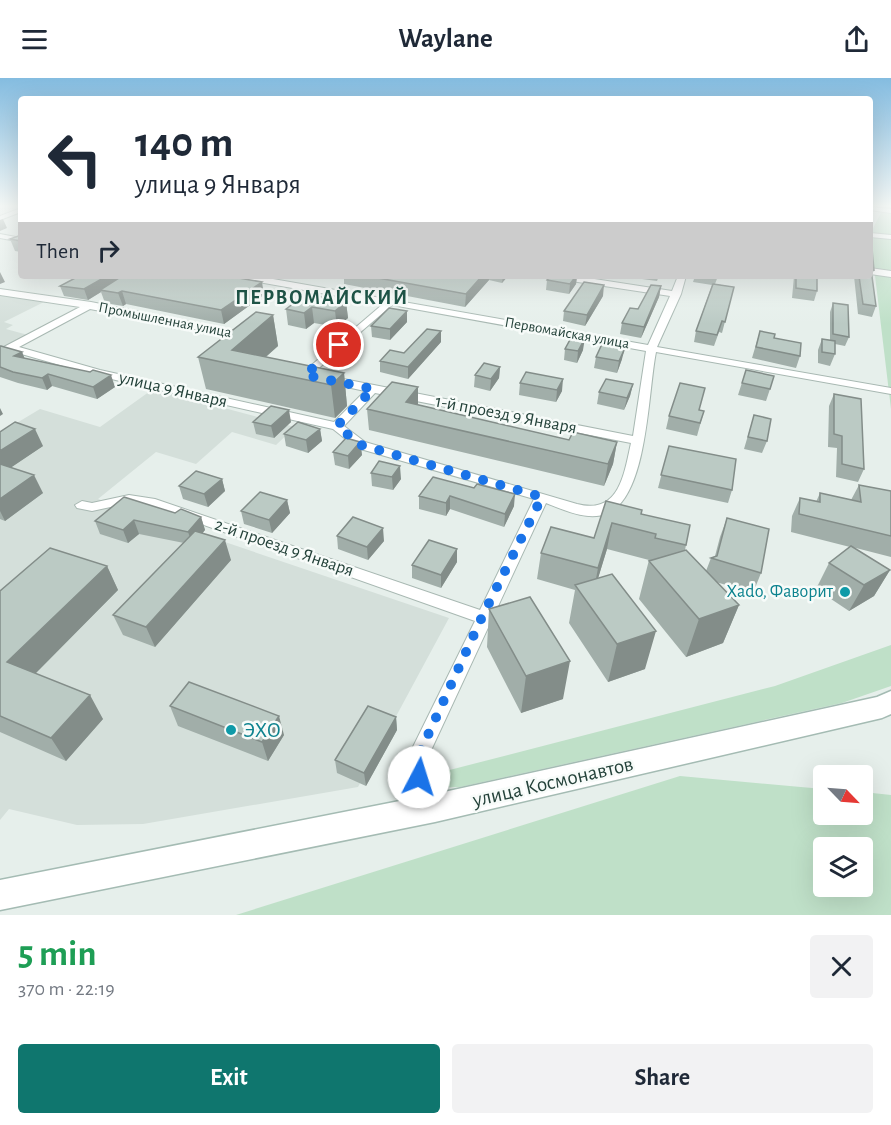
<!DOCTYPE html>
<html lang="en">
<head>
<meta charset="utf-8">
<style>
	:root { --surface:#fff; --page:#f2f2f3; --text:#1f2937; --muted:#747a83; --accent:#0f766e }
	body { margin:0; font-family:"Alegreya Sans",sans-serif; background:var(--page); color:var(--text); height:100vh; display:flex; flex-direction:column; font-size:22px; white-space:nowrap }
	* { box-sizing:border-box; margin:0 }
	p { font-size:20px; color:var(--muted) }
	.icon { flex:none; width:33px; height:33px; fill:none; stroke:currentColor; stroke-width:2; stroke-linecap:round; stroke-linejoin:round }
	.map { position:relative; height:837px; overflow:hidden }
	.panel { display:flex; flex-direction:column; background:var(--surface); flex:1 }
	.panel>* { flex:none }
	.top-card { position:absolute; left:18px; top:18px; width:855px; height:183px; border-radius:6px; box-shadow:0 6px 24px #0002; background:#fff; color:var(--text); overflow:hidden }
	.needle { width:39px; rotate:115deg }
	.buttons { position:absolute; left:813px; top:687px; display:grid; gap:12px }
	.buttons a { display:grid; place-items:center; width:60px; height:60px; border-radius:6px; background:var(--surface); box-shadow:0 6px 24px #0002; font-size:30px }
	.pin { position:absolute; display:grid; place-items:center; width:51px; height:51px; color:#fff; margin:-26px; border:3px solid #fff; border-radius:50%; box-shadow:0 2px 6px #0007 }
	.me { position:absolute; width:66px; margin:-33px; rotate:5deg; stroke-linejoin:round; filter:drop-shadow(0 0 4px #0008) }
	.turn { display:flex; align-items:center; gap:21px; height:126px; padding:0 18px; font-size:27px }
	.turn .icon { width:78px; height:78px; stroke-width:2.5 }
	.turn b { display:block; font-size:42px; line-height:51px }
	.then { display:flex; align-items:center; height:57px; padding:0 18px; background:#0003; gap:12px; font-size:22px }
	.round { display:grid; place-items:center; flex:none; width:63px; height:63px; border-radius:6px; background:var(--page) }
	.head { display:flex; align-items:center; justify-content:space-between; height:102px; padding:0 18px }
	h1 { font-size:36px; font-weight:700; line-height:45px; color:#1e9e55 }
	.cta { display:flex; gap:12px; margin-top:auto; padding:12px 18px }
	.cta a { flex:1; height:69px; border-radius:6px; background:var(--accent); color:#fff; font-size:24px; font-weight:700; line-height:69px; text-align:center }
	.cta a+a { background:var(--page); color:var(--text) }
	header { display:flex; justify-content:space-between; align-items:center; height:78px; padding:0 18px; background:var(--surface); font-size:27px; font-weight:700 }
	.map>svg:first-child { display:block }
	.built { fill:#d4dfda }
	.green { fill:#bfe0c8; fill-rule:evenodd }
	.lines { fill:none; stroke-linecap:round; stroke-linejoin:round }
	.minor-casing { stroke:#a8b8b2; stroke-width:2 }
	.secondary-casing { stroke:#a4bbb3; stroke-width:3 }
	.minor { fill:#fff; fill-rule:evenodd }
	.secondary { fill:#fff; fill-rule:evenodd }
	.wall { fill:#a1aea9 }
	.shaded-wall { fill:#838d89 }
	.building { fill:#bbcac4; stroke:#838d89; stroke-width:1.5 }
	.route { stroke:#1a73e8; stroke-width:10; stroke-dasharray:0 18 }
	.culture-dot { fill:#0f9aa8; stroke:#f7fbf9; stroke-width:2 }
	.labels { text-anchor:middle; dominant-baseline:central; stroke-width:5; stroke-linejoin:round; paint-order:stroke }
	.far-street-label { font-size:15px; fill:#24423a; stroke:#f7fbf9 }
	.street-label { font-size:18px; fill:#24423a; stroke:#f7fbf9 }
	.culture-label { font-size:18px; fill:#0d838f; stroke:#f7fbf9; text-anchor:end }
	.far-district-label { font-size:20px; font-weight:bold; letter-spacing:1.5px; fill:#1f5548; stroke:#f7fbf9 }
	.near-culture-label { font-size:21px; fill:#0d838f; stroke:#f7fbf9; text-anchor:start }
	.near-street-label { font-size:21px; fill:#24423a; stroke:#f7fbf9 }
</style>
</head>
<body>
<header><svg class="icon" aria-label="menu" viewBox="0 0 24 24"><path d="M4 6h16M4 12h16M4 18h16"/></svg>Waylane<svg class="icon" aria-label="share" viewBox="0 0 24 24"><path d="M12 15V3M7 8l5-5 5 5M5 13v7h14v-7"/></svg></header>
<div class="map">
<svg width="891" height="837" viewBox="0 0 891 837">
	<rect width="100%" height="100%" fill="#e6efeb"/>
	<path class="built" d="M0,216L48,222L4,244L13,247L6,251L28,257L0,272Z
		M153,311L295,349L276,367L232,354L196,386L156,374L98,421L449,540L358,709L143,746L77,747L9,731L0,742V355L40,331L100,349Z"/>
	<path class="green" d="M884,129H891V331L870,156Z
		M891,567V608L842,625L460,709L430,710L438,695L775,608Z
		M680,698L823,711L824,736H862L863,714L891,717V837H236ZM824,770H862V808H824Z"/>
	<g class="lines">
		<defs>
			<path id="minor" d="M870,129L891,131V135L870,132Z
				M21,130V134L0,142V138Z
				M870,155L891,157V161L870,159Z
				M0,156L21,160V164L0,160Z
				M870,190L891,193V199L870,196Z
				M238,198H256L648,267L670,218L558,201L554,198H575L672,213L678,198H686L681,216L657,269L891,310V316L656,274C648,313 648,418 608,435C589,444 564,432 546,425L427,681L429,697L445,730L442,737L435,740L428,737L409,699L407,681L475,543L153,429L129,425L92,433L77,430L75,427L82,423L92,425L129,417L155,421L480,532L534,421L357,370L333,351L98,298L11,273L0,278V271L80,229L0,217V211L91,224L241,254L246,257L241,260L90,231L19,269L100,292L334,344L365,313L305,300L300,297L383,226L242,201ZM392,227L646,273L633,358L313,295ZM375,315L631,365C624,397 619,437 577,426L365,364L344,348Z"/>
			<path id="secondary" d="M891,613V636L882,640L435,744L0,832V802L435,716L877,619Z"/>
		</defs>
		<use href="#minor" class="minor-casing"/>
		<use href="#secondary" class="secondary-casing"/>
		<use href="#minor" class="minor"/>
		<use href="#secondary" class="secondary"/>
	</g>
	<path class="wall" d="M21,157V174L15,173L10,161Z
		M870,159L874,192L872,197L876,228L872,239L858,236L854,198H870Z
		M245,198L246,201L264,217L224,246L126,226L123,228L105,225L101,214L88,222L64,218L60,208L121,199Z
		M344,198H508L502,205L489,202L465,229L344,206Z
		M550,198H577L576,206L569,216L546,212L547,202Z
		M643,198H659L657,203L642,201Z
		M695,198H718L715,206L734,209L722,255L719,254L714,268L694,264L696,253L712,207L693,204Z
		M794,198H817V213L814,223L792,220Z
		M661,208L659,219L641,260L620,256L622,245Z
		M603,218L585,248L563,243L564,233Z
		M346,224L348,240L337,249L314,245L306,251L288,247L286,231Z
		M833,225L849,259L845,268L835,266V276L830,288L818,285V272L822,261L830,262V234Z
		M273,237L278,268L266,279L344,295L347,328L335,340L206,311L198,279Z
		M407,244L390,262L372,259L371,248Z
		M760,253L774,260L800,278L796,290L752,280Z
		M441,264L408,301L380,294V283Z
		M0,268L22,274L24,280L115,309L97,321L52,308L47,312L18,305L0,299Z
		M565,271L583,272L577,285L564,282Z
		M596,279L622,281L617,295L594,290Z
		M500,289L499,300L490,313L474,309L475,297Z
		M746,292L770,311L766,323L738,317Z
		M520,305L562,313L556,324L519,317Z
		M633,306L630,318L624,332L597,326L599,314Z
		M834,316L864,391L858,404L836,399L837,370L828,369L829,328Z
		M418,327L569,362L617,364L613,386L604,408L369,352L367,331Z
		M699,332L704,333L697,358L666,351L669,338Z
		M754,337L767,363L762,375L744,371Z
		M253,344H291L274,360L256,356Z
		M320,351L322,363L308,375L286,368L284,356Z
		M0,354L43,368L11,389L43,415L5,443L0,441Z
		M360,364L362,377L349,391L335,387L333,374Z
		M669,368L732,412L728,425L658,410Z
		M371,395L401,401L393,412L372,408Z
		M433,399L514,428L504,449L450,431L446,438L419,431V418Z
		M222,401L225,413L208,429L183,421L179,408Z
		M859,407L891,413V479L852,469L890,492L874,518L849,533L816,511L829,485L850,469L791,454L792,438L800,420L816,424L820,415L851,422Z
		M287,422L290,435L272,455L244,446L241,433Z
		M606,423L641,436L686,467L685,472L706,493L711,480L715,478L720,459L727,440L761,495L753,515L716,504L739,527L723,565L686,579L639,521L649,482L607,471L598,500L645,591L608,604L569,545L575,512L537,501L541,475L594,460Z
		M175,435L201,439L205,452L202,455L231,482L155,569L123,557L113,537L184,465L139,456L128,465L100,456L95,443Z
		M337,458L384,463L368,482L338,471Z
		M457,471V484L441,510L412,500V487Z
		M107,488L118,512L36,595L103,641L66,683L0,654V513Z
		M489,531L563,621L521,635L487,569Z
		M170,628L284,657L268,683L178,648Z
		M396,639L397,652L366,708L337,695L335,682Z"/>
	<path class="shaded-wall" d="M3,141L7,150L0,153V142Z
		M0,194L5,204L0,206Z
		M107,198H121L122,201L100,212L101,214L88,222L84,211Z
		M234,198H245L247,204L233,199Z
		M482,198H489V202L465,229L466,216Z
		M503,198H508L502,205Z
		M576,198H577L576,206L569,216L570,206Z
		M262,204L264,217L224,246L221,232Z
		M604,207L603,218L585,248L587,237Z
		M661,208L659,219L641,260L644,249Z
		M122,213L126,226L123,228L118,215Z
		M346,224L348,240L337,249L335,233Z
		M312,229L314,245L306,251L304,235Z
		M407,233V244L390,262V251Z
		M273,237L278,268L253,290L232,272Z
		M441,253V264L408,301V289Z
		M585,260L583,272L577,285L578,273Z
		M625,270L622,281L617,295L619,283Z
		M22,274L27,286L14,278Z
		M500,289L499,300L490,313L491,301Z
		M344,295L347,328L335,340L331,307Z
		M48,296L52,308L47,312L42,300Z
		M111,297L115,309L97,321L93,309Z
		M563,301L562,313L556,324L557,312Z
		M633,306L630,318L624,332L627,320Z
		M418,309V330L406,324Z
		M0,330L3,336L0,338Z
		M289,332L291,344L274,360L271,348Z
		M35,351L43,368L0,397V373Z
		M320,351L322,363L308,375L306,362Z
		M360,364L362,377L349,391L348,378Z
		M617,364L613,386L604,408L608,386Z
		M400,388L401,401L393,412L392,399Z
		M34,397L43,415L5,443L0,433V421Z
		M222,401L225,413L208,429L204,416Z
		M515,416L514,428L504,449L505,436Z
		M450,418V431L446,438V425Z
		M287,422L290,435L272,455L269,442Z
		M201,439L205,452L193,467L188,454Z
		M134,442L139,456L128,465L123,452Z
		M612,445L607,471L593,517L598,490Z
		M383,450L384,463L368,482L367,469Z
		M225,462L231,482L155,569L146,549Z
		M457,471V484L441,510V497Z
		M107,488L118,512L23,608L7,584Z
		M890,492L874,518L849,533L864,507Z
		M739,527L723,565L686,579L699,541Z
		M656,553L645,591L608,604L617,566Z
		M570,583L563,621L521,635L526,598Z
		M90,617L103,641L66,683L51,660Z
		M279,638L284,657L268,683L262,664Z
		M396,639L397,652L366,708L364,695Z"/>
	<path class="building" d="M21,157V163L10,161Z
		M870,159H871L874,192L871,191L876,228L863,226L859,198H870Z
		M79,198H107L84,211L60,208Z
		M122,198H234L233,199L262,204L221,232L122,213L118,215L100,212Z
		M367,198H482L466,216Z
		M550,198H576L570,206L547,202Z
		M796,198H817V213L796,210Z
		M584,204L604,207L587,237L564,233Z
		M713,206L734,209L725,244L722,243L717,257L696,253Z
		M651,207L661,208L644,249L622,245L630,230L638,231Z
		M306,216L346,224L335,233L312,229L304,235L286,231Z
		M833,225L848,227L849,259L833,256Z
		M389,230L407,233L390,251L371,248Z
		M256,234L273,237L232,272L344,295L331,307L198,279Z
		M427,251L441,253L408,289L380,283L390,272L404,275Z
		M760,253L775,256L774,260L801,265L800,278L756,269Z
		M572,258L585,260L578,273L565,271Z
		M822,261L835,263V276L822,274Z
		M602,266L625,270L619,283L596,279Z
		M0,268H1L22,274L14,278L90,294L93,292L111,297L93,309L48,296L42,300L13,294L0,289Z
		M484,285L500,289L491,301L475,297Z
		M746,292L774,298L770,311L742,305Z
		M526,294L563,301L557,312L520,305Z
		M606,301L633,306L627,320L599,314Z
		M392,304L418,309L406,324L569,362L573,354L617,364L608,386L367,331Z
		M680,305L705,310L699,332L704,333L700,345L669,338Z
		M834,316L861,321L864,391L842,386V358L834,356Z
		M271,328L289,332L271,348L253,344Z
		M754,337L771,341L767,363L748,359Z
		M15,344L35,351L0,373V354Z
		M298,344L320,351L306,362L284,356Z
		M346,360L360,364L348,378L333,374Z
		M669,368L736,381L732,412L661,397Z
		M379,383L400,388L392,399L371,395Z
		M0,386L34,397L0,421Z
		M196,393L222,401L204,416L179,408Z
		M433,399L474,410L477,406L515,416L505,436L450,418L446,425L419,418Z
		M859,407L891,413V458L799,436L800,420L820,424V415L861,424Z
		M260,414L287,422L269,442L241,433Z
		M124,419L175,435L181,431L201,439L188,454L134,442L123,452L95,443Z
		M606,423L642,432L641,436L690,447L686,467L655,460L656,456L612,445L598,490L541,475L551,449L594,460Z
		M353,439L383,450L367,469L337,458Z
		M727,440L769,451L761,495L711,480L717,478Z
		M195,453L225,462L146,549L113,537Z
		M429,462L457,471L441,497L412,487Z
		M851,468L890,492L864,507L829,485Z
		M50,470L107,488L7,584L90,617L51,660L0,638V513Z
		M686,472L739,527L699,541L649,483Z
		M612,496L656,553L617,566L575,507Z
		M530,519L570,583L526,598L489,531Z
		M189,604L279,638L262,664L170,628Z
		M368,628L396,639L364,695L335,682Z"/>
	<linearGradient id="sky" x2="0" y2="1"><stop stop-color="#84bce0"/><stop offset="0.52" stop-color="#f4f8f6"/><stop offset="1" stop-color="#f4f8f6" stop-opacity="0"/></linearGradient>
	<rect width="891" height="246" fill="url(#sky)"/>
	<g class="lines">
		<path class="route" d="M339,267L305,297L373,311L337,348L361,367L542,419L482,539L417,681L419,699"/>
	</g>
	<g class="culture-dot">
		<circle cx="845" cy="514" r="6"/>
		<circle cx="231" cy="652" r="6"/>
	</g>
	<g class="labels">
		<g class="far-street-label">
			<text transform="translate(165 242) rotate(11)">Промышленная улица</text>
			<text transform="translate(567 255) rotate(10)">Первомайская улица</text>
		</g>
		<g class="street-label">
			<text transform="translate(173 312) rotate(13)">улица 9 Января</text>
			<text transform="translate(506 337) rotate(11)">1-й проезд 9 Января</text>
			<text transform="translate(284 470) rotate(19)">2-й проезд 9 Января</text>
		</g>
		<g class="culture-label">
			<text x="833" y="514">Xado, Фаворит</text>
		</g>
		<g class="far-district-label">
			<text x="322" y="220">ПЕРВОМАЙСКИЙ</text>
		</g>
		<g class="near-culture-label">
			<text x="243" y="652">ЭХО</text>
		</g>
		<g class="near-street-label">
			<text transform="translate(553 704) rotate(-13)">улица Космонавтов</text>
		</g>
	</g>
</svg>
<div class="buttons">
<a><svg class="needle" viewBox="-14 -14 28 28"><path d="M0-13l5 13h-10z" fill="#e53935"/><path d="M0 13l5-13h-10z" fill="#747a83"/></svg></a>
<a><svg class="icon" aria-label="layers" viewBox="0 0 24 24"><path d="M12 4l9 5-9 5-9-5zM3 14l9 5 9-5"/></svg></a>
</div>
<div class="pin" style="left:339px;top:267px;background:#d93025"><svg class="icon" aria-label="arrive" viewBox="0 0 24 24"><path d="M6 21V4h12l-3 4 3 4H6"/></svg></div>
<svg class="me" style="left:419px;top:699px" viewBox="-20 -20 40 40"><circle r="19" fill="#fff"/><path d="M0-13L10 11 0 6-10 11z" fill="#1a73e8"/></svg>
<div class="top-card">
<div class="turn"><svg class="icon" aria-label="left" viewBox="0 0 24 24"><path d="M17 20v-9H6M10 6l-5 5 5 5"/></svg><div><b>140 m</b>улица 9 Января</div></div>
<div class="then">Then<svg class="icon" aria-label="right" viewBox="0 0 24 24"><path d="M7 20v-9h11M14 6l5 5-5 5"/></svg></div>
</div>
</div>
<section class="panel">
<div class="head"><div><h1>5 min</h1><p>370 m · 22:19</p></div><a class="round"><svg class="icon" aria-label="close" viewBox="0 0 24 24"><path d="M6 6l12 12M18 6L6 18"/></svg></a></div>
<div class="cta"><a>Exit</a><a>Share</a></div>
</section>
</body>
</html>
